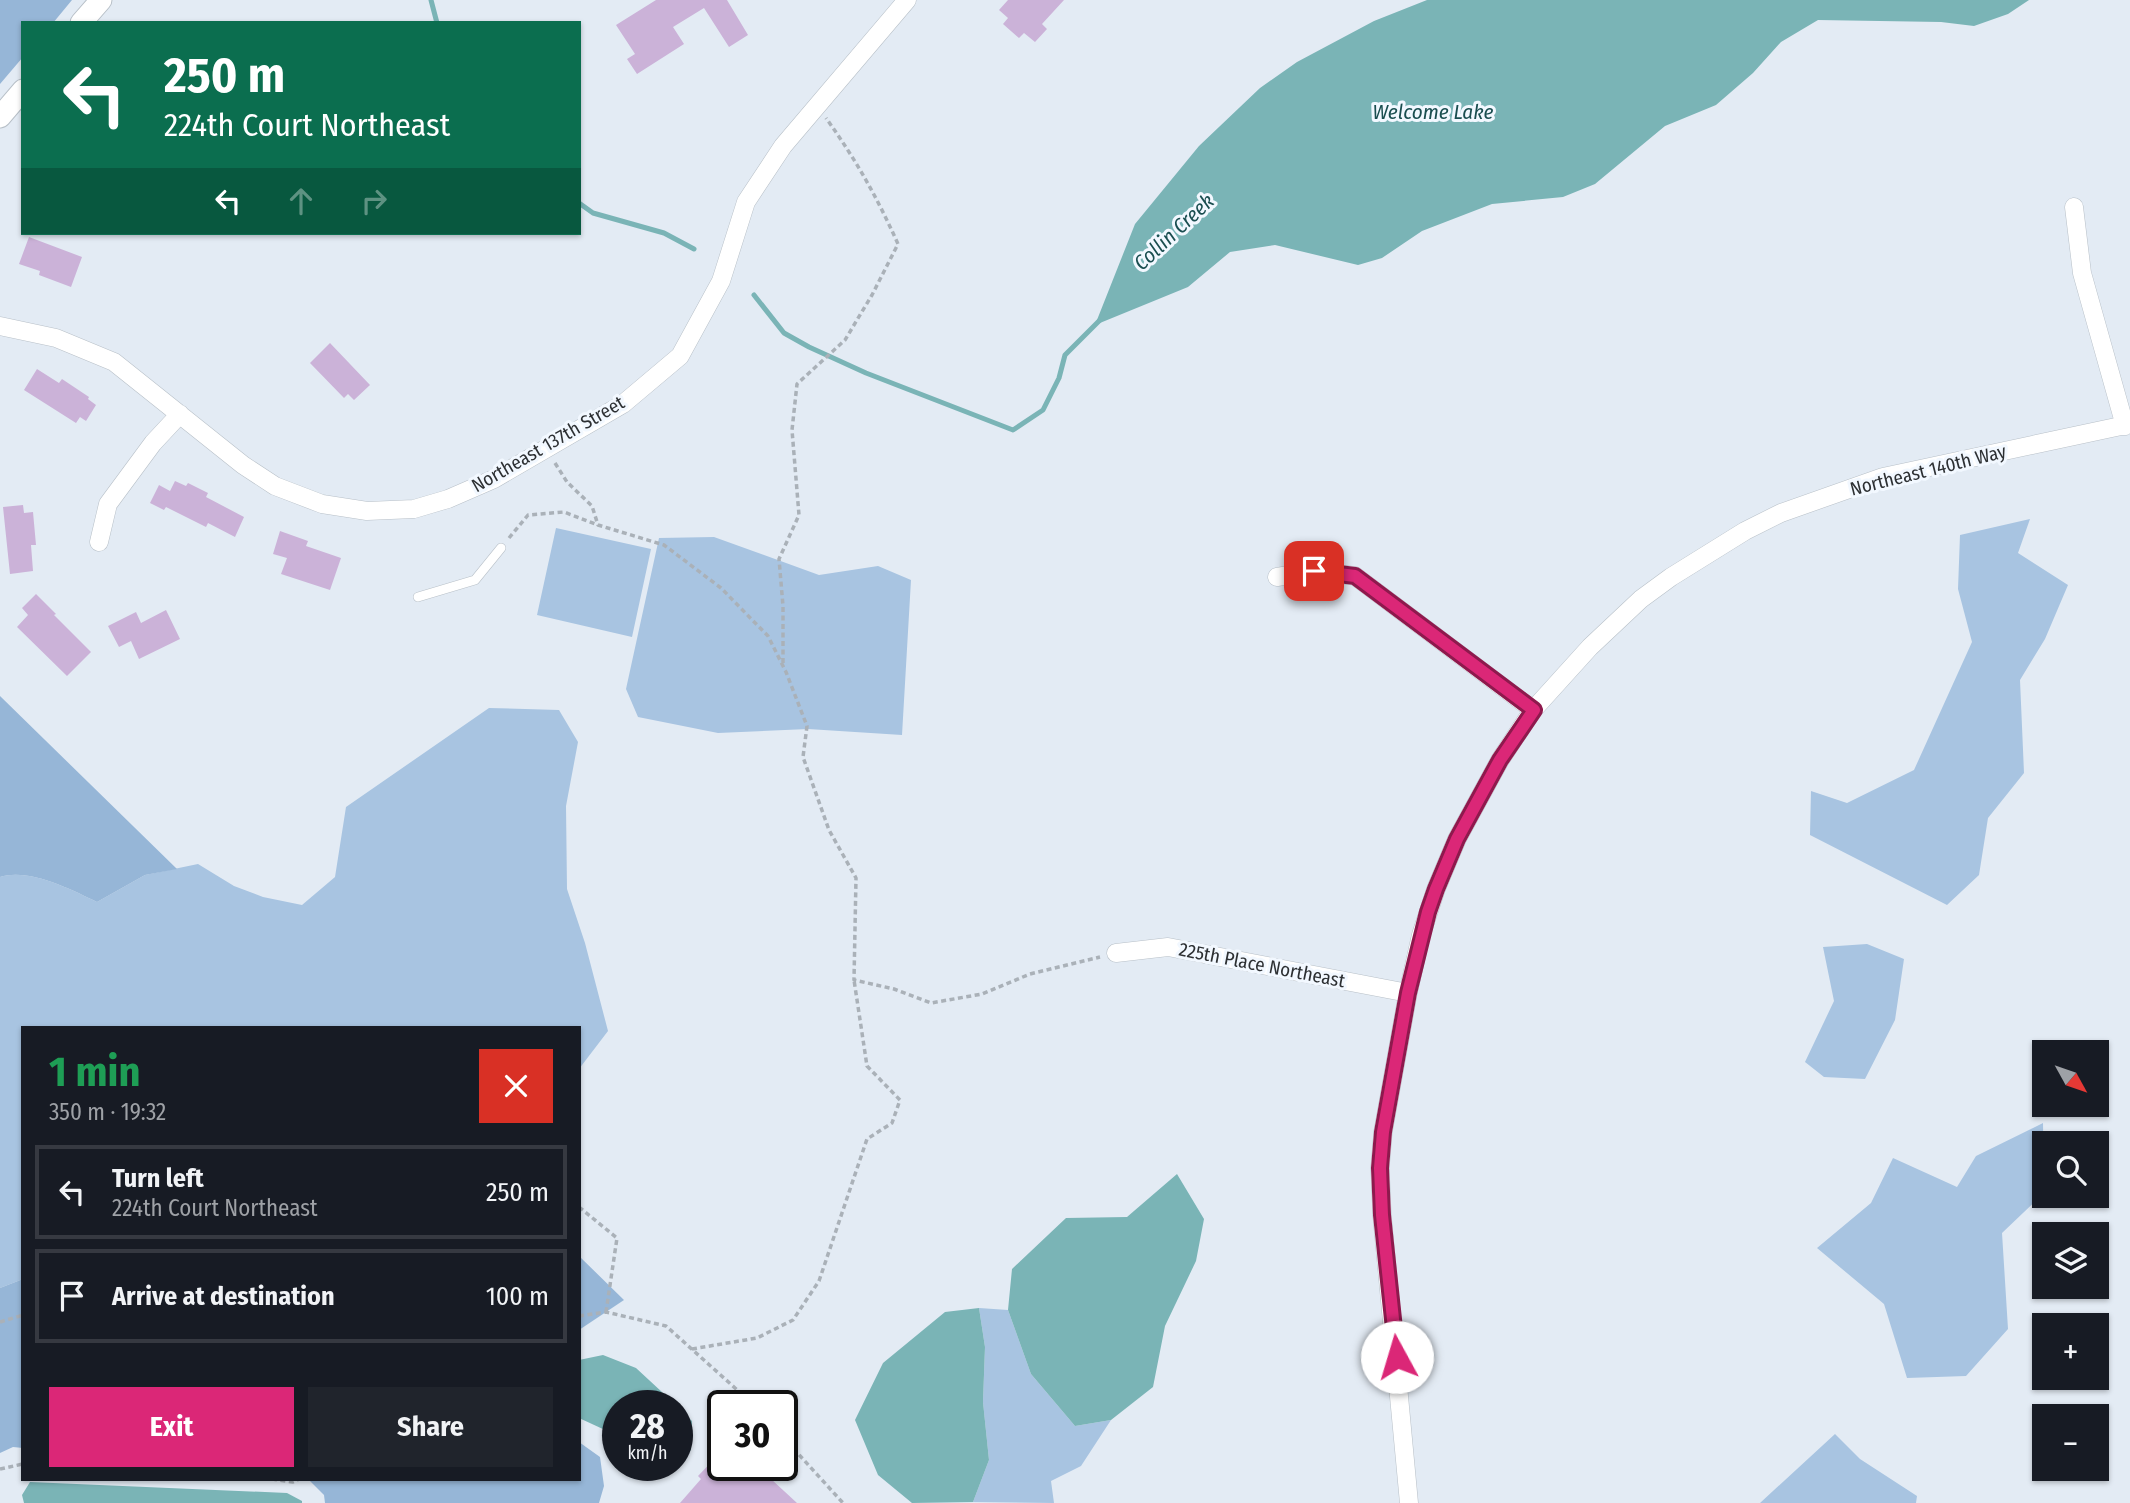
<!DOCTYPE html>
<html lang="en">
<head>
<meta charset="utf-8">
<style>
	:root { --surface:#171b24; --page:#20242c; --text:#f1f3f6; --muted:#9ea1a6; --line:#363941; --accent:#db2777 }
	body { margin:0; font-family:"Fira Sans Condensed",sans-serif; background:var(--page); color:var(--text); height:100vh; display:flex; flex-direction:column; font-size:26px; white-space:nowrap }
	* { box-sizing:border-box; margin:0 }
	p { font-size:23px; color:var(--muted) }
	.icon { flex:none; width:38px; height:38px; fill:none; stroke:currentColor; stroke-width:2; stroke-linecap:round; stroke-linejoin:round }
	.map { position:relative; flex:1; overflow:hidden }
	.details { position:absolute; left:21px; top:1026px; width:560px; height:455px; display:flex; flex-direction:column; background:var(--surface); border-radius:0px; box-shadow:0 2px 5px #0004 }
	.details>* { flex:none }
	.top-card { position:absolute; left:21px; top:21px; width:560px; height:214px; border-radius:0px; box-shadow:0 2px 5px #0004; background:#0b6e4f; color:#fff; overflow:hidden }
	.needle { width:46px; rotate:130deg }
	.controls { position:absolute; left:2032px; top:1040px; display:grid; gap:14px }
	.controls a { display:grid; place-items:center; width:77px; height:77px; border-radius:0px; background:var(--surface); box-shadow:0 2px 5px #0004; font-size:35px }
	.speed { position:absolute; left:602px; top:1390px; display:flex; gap:14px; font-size:35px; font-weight:700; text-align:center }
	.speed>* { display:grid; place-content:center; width:91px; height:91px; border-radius:50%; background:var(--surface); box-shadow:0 2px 5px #0004; line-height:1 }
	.speed small { font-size:18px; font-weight:400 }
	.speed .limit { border:4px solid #111; border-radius:10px; background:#fff; color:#111 }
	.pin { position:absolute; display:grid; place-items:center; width:60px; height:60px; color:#fff; margin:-30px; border-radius:14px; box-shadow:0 4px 10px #0006 }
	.me { position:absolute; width:77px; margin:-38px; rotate:354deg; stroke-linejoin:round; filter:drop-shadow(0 0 5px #0008) }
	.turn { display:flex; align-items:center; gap:24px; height:147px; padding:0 28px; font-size:32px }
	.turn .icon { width:91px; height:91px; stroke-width:2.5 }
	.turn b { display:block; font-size:49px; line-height:60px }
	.lanes { display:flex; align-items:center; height:66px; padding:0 28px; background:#0003; justify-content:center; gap:35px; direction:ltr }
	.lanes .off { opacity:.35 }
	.round { display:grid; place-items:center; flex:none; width:74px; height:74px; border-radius:0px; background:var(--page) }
	.overview { display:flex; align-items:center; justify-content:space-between; height:119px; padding:0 28px }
	h1 { font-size:42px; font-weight:700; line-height:52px; color:#1e9e55 }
	.action { display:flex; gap:14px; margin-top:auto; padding:14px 28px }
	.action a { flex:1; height:80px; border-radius:0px; background:var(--accent); color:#fff; font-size:28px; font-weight:700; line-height:80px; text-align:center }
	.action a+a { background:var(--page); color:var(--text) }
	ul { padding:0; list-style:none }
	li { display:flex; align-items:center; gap:21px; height:94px; margin:0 14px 10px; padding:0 14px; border:4px solid var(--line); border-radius:0px }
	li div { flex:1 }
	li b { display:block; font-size:26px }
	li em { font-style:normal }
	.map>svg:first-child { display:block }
	.green { fill:#a8c4e1 }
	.forest { fill:#96b6d7 }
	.water { fill:#7ab4b6 }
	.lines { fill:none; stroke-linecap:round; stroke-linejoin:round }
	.stream { stroke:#7ab4b6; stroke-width:5 }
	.building { fill:#cbb2d8 }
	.service-casing { stroke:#b8c0c8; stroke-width:10 }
	.minor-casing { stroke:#b8c0c8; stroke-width:19 }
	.tertiary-casing { stroke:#b8c0c8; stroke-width:23 }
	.path { stroke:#aab1b8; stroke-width:3.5; stroke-dasharray:5 3.5; stroke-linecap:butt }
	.service { stroke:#fff; stroke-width:9 }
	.minor { stroke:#fff; stroke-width:18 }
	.tertiary { stroke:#fff; stroke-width:21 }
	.route-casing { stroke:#8e194d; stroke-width:18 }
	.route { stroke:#db2777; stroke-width:12 }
	.labels { text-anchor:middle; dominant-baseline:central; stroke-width:6; stroke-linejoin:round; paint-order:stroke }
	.street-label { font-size:19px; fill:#2d3033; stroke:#f2f8ff }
	.water-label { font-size:21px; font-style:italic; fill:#1a4e50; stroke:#f2f8ff }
</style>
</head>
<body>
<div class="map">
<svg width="2130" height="1503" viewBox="0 0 2130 1503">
	<rect width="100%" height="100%" fill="#e3ebf4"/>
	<path class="green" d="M2030,519L2018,553L2068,585L2045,639L2020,680L2024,773L1988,818L1979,875L1947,905L1810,835L1811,791L1847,803L1914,770L1972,642L1958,589L1960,535Z
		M556,528L651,549L632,637L537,615Z
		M714,537L819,575L878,566L911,580L902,735L808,729L718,733L638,717L626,689L659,538Z
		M489,708L559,710L578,742L566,806L567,889L585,943L608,1031L579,1069V1027H23V1279L0,1288V877C29,868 70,889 97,902L145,875L198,864L234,886L263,897L302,905L335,877L346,807Z
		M1867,944L1904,959L1895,1020L1865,1079L1824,1077L1805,1062L1834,1001L1823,947Z
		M2043,1123L2044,1193L2002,1233L2008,1329L1966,1376L1907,1378L1884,1304L1817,1248L1871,1203L1893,1158L1957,1187L1976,1156Z
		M979,1308L1008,1310L1031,1374L1075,1426L1111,1420L1081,1466L1051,1481L1054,1503L973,1502L989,1460L983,1402L985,1347Z
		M1835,1434L1860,1459L1917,1496L1916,1503H1760Z"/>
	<path class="forest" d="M0,0H72L53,23H23V57L0,84Z
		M0,696L177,869L145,875L97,902C70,889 29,868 0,877Z
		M579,1256L624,1300L579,1330Z
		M23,1279V1448L13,1447L0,1453V1288Z
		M579,1442L600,1457L604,1486L599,1503H325L324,1495L308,1479H579Z"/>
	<path class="water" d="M1427,0H2029L2008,14L1974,26L1941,22L1818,20L1781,42L1753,73L1716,105L1665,126L1595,184L1563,197L1492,204L1422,231L1382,258L1358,265L1275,245L1230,252L1188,287L1095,325L1135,224L1199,146L1260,88L1297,62L1374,21Z
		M1177,1174L1204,1219L1196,1261L1165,1326L1153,1387L1111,1420L1075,1426L1031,1374L1008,1310L1012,1269L1066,1218L1127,1217Z
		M979,1308L985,1347L983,1402L989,1460L973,1502L912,1503L878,1475L855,1420L883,1363L945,1312Z
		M603,1355L636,1368L676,1405H618V1436L579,1418V1360Z
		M677,1407L692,1421L691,1450L677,1462Z
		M30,1482L287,1493L302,1501V1503H24L22,1495Z"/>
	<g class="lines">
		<path class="stream" d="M431,0L437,23
			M579,203L593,213L664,233L694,249
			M754,295L784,333L809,347L866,373L1013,430L1043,410L1059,378L1065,355L1099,321"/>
	</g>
	<path class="building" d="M656,0H727L748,35L729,47L704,8L673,27L684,44L637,74L627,59L635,54L616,25Z
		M1008,0H1064L1042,24L1047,29L1035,42L1024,33L1019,38L1003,24L1008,18L999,10Z
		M29,237L82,257L71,287L39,275L40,271L19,264Z
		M330,343L370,385L354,400L348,394L344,398L310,363Z
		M37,369L59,383L62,379L89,397L88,399L96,405L86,421L80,417L76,423L24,390Z
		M175,481L186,486L188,483L208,493L206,497L244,517L235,537L208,523L206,527L166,507L164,510L150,503L159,485L170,491Z
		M23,505L24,513L33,512L36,545H31L33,571L10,574L3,507Z
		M280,531L308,541L306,546L341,558L330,590L281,574L287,558L273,554Z
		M36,594L56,614L54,615L91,652L67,676L17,627L28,615L22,608Z
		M166,610L180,639L139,659L131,641L119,647L108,626L136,612L141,623Z
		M723,1450V1465H768L777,1473L771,1479L797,1503H680L701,1479L698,1476Z"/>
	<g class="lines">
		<defs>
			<path id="service" d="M418,597L475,580L501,548"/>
			<path id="minor" d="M2074,207L2082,273L2125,426
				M0,326L56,338L114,362L243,465L275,486L322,504L367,511L414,509L448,499L494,479L623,404L680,356L721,281L746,202L783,146L907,0
				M99,542L108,504L153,443L180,414
				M1277,577L1314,571L1355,576L1533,710
				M1116,953L1168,947L1408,993
				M1409,1503L1382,1215L1380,1168L1383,1132L1408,993L1421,935L1436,889L1457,839L1500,760L1533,710L1590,647L1641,599L1671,577L1745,531L1781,513L1883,477L2130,424"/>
			<path id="tertiary" d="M81,23L101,0
				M0,117L23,90"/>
		</defs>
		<use href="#service" class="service-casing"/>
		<use href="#minor" class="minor-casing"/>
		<use href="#tertiary" class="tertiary-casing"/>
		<path class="path" d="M555,463L567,482L592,506L598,525L664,545L721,588L768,636L786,672L807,726L803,757L829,830L856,878L854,980L894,989L931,1003L982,994L1030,974L1100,957
			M509,538L528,515L564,512L598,525
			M783,663V606L779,559L799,515L792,430L797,384L845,340L872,295L898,244C877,197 856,160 826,118
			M579,1207L617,1238L606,1312
			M579,1316L606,1312L666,1326L754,1405
			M0,1322L23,1315
			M692,1349L757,1338L793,1320L819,1281L867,1139L892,1123L900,1100L867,1066L854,980
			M782,1436L843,1503
			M0,1469L23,1464
			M272,1479L293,1482L299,1479"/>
		<use href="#service" class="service"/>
		<use href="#minor" class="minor"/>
		<use href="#tertiary" class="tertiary"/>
	</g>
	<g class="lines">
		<defs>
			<path id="route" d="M1314,571L1355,576L1534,710L1500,760L1457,839L1436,889L1428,912L1408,993L1383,1132L1380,1168L1382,1215L1397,1357"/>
		</defs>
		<use href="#route" class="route-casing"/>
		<use href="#route" class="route"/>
	</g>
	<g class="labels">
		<g class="street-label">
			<text transform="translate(548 444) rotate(-30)">Northeast 137th Street</text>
			<text transform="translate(1928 470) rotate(-14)">Northeast 140th Way</text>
			<text transform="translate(1262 965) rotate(11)">225th Place Northeast</text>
		</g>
		<g class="water-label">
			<text x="1433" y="112">Welcome Lake</text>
			<text transform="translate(1174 232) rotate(-43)">Collin Creek</text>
		</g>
	</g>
</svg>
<div class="controls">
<a><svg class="needle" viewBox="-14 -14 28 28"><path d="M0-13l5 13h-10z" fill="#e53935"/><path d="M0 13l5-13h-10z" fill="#9ea1a6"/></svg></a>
<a><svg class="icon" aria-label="search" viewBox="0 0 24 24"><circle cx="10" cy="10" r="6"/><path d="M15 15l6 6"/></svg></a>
<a><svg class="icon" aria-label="layers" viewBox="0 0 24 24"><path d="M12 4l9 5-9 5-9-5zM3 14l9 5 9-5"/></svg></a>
<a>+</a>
<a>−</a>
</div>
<div class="speed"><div>28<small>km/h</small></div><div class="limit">30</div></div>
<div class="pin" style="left:1314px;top:571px;background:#d93025"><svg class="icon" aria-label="arrive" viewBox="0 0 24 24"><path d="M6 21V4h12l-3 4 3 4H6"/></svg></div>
<svg class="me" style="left:1397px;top:1357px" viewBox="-20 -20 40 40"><circle r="19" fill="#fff"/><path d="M0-13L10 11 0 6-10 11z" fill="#db2777"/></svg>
<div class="top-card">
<div class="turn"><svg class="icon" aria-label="left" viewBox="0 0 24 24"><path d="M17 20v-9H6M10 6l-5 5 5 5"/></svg><div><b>250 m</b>224th Court Northeast</div></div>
<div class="lanes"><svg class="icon" aria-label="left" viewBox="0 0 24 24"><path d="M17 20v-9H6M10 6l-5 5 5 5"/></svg><svg class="icon off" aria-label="ahead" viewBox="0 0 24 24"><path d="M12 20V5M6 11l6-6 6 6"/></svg><svg class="icon off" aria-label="right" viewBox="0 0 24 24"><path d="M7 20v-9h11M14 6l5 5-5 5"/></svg></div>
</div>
<section class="details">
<div class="overview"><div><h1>1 min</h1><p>350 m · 19:32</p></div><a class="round" style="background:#d93025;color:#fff"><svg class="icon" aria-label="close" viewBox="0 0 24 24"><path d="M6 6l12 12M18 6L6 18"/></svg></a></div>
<ul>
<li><svg class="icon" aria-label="left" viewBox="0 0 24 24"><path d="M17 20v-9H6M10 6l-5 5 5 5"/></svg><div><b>Turn left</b><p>224th Court Northeast</p></div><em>250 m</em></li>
<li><svg class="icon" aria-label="arrive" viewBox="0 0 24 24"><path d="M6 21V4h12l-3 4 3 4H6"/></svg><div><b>Arrive at destination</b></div><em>100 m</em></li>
</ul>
<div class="action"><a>Exit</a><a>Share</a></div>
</section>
</div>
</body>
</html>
